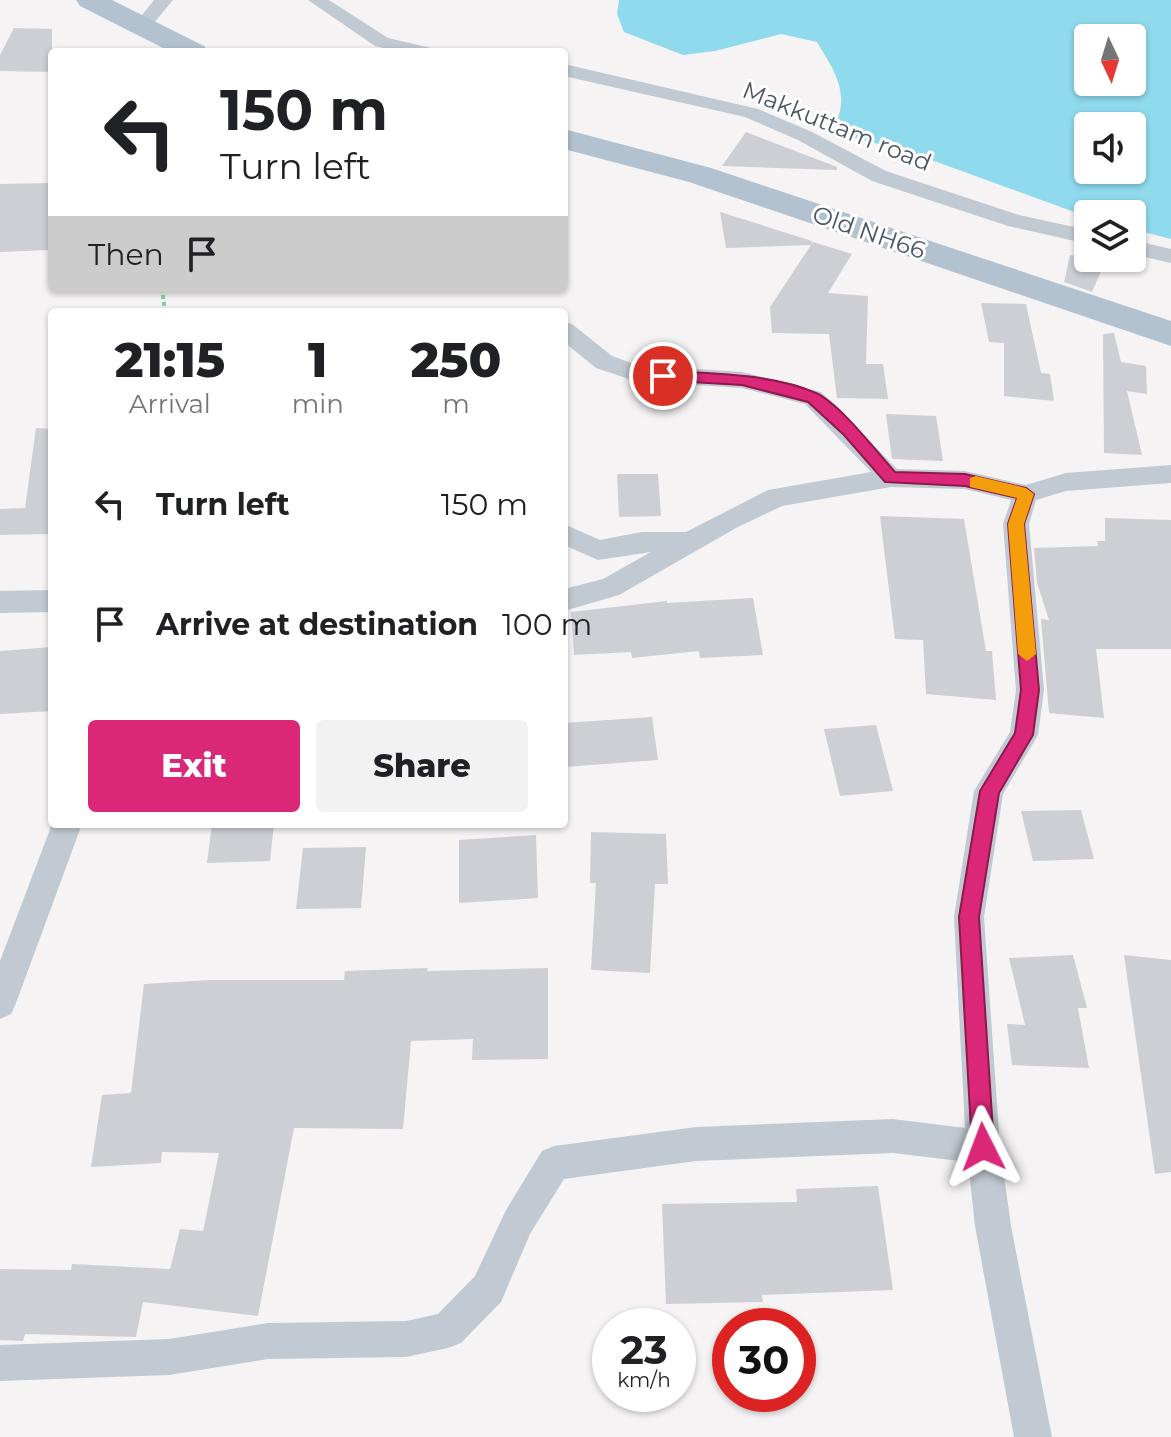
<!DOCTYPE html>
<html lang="en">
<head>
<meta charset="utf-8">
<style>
	:root { --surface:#fff; --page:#f2f2f2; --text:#202124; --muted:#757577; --accent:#db2777 }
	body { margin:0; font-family:Montserrat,sans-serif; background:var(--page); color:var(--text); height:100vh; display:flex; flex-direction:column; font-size:30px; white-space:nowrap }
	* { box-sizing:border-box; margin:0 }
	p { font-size:26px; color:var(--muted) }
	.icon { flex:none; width:44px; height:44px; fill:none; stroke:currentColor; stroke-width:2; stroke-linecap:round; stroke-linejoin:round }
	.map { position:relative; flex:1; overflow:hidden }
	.sheet { position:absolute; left:48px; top:308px; width:520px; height:520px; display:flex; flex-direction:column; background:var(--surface); border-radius:8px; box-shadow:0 2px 6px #0004 }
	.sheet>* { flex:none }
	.hud { position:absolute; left:48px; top:48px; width:520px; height:244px; border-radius:8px; box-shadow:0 2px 6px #0004; background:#fff; color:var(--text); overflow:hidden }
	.needle { width:52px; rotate:176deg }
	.tools { position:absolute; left:1074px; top:24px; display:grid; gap:16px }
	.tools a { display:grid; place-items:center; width:72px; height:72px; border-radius:8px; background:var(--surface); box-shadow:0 2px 6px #0004; font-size:40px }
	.speed { position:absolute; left:592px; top:1308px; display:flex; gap:16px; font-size:40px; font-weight:700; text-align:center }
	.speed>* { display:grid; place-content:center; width:104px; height:104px; border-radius:50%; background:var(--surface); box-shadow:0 2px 6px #0004; line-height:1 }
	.speed small { font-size:20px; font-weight:400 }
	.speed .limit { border:12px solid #d22; background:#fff; color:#111 }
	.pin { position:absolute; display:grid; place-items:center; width:68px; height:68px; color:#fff; margin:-34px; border:4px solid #fff; border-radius:50%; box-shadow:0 2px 8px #0007 }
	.me { position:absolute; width:88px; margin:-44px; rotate:357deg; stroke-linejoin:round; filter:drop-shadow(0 0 6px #0008) }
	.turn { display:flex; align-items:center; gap:28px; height:168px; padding:0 40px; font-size:36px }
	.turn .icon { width:104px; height:104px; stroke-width:2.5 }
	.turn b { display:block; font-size:56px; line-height:68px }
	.then { display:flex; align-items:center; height:76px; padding:0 40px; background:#0003; gap:16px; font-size:30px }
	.eta { display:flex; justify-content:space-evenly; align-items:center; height:136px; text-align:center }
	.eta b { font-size:48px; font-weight:800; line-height:56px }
	.action { display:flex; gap:16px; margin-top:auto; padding:16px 40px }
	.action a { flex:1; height:92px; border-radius:8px; background:var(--accent); color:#fff; font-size:32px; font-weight:800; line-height:92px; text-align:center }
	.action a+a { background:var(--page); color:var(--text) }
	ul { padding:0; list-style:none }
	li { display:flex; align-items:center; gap:24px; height:120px; padding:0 40px }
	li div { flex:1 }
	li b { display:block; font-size:30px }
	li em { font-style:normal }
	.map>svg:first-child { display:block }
	.water { fill:#90daee; fill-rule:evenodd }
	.building { fill:#cdcfd5 }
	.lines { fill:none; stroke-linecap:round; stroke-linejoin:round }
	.path { stroke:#7ad0a6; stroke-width:4; stroke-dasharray:4 3; stroke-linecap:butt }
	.minor { fill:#c1cad2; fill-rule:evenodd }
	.primary { fill:#b3c2d1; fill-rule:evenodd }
	.route { fill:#db2777; stroke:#8e194d; stroke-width:2 }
	.slow { fill:#f59e0b }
	.labels { text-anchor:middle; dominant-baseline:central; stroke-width:6; stroke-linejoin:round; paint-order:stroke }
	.far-street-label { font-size:24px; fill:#4a5661; stroke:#fff }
</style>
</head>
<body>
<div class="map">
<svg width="1171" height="1437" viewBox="0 0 1171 1437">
	<rect width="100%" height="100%" fill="#f5f3f3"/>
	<path class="water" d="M619,0H1171V239L1132,229V214H1088V217L915,154L849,136L838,118C848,89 832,67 817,42L781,34L715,51L683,55L624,32L617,14ZM1088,38H1132V82H1088ZM1088,126H1132V170H1088Z"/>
	<path class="building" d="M14,28L52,29V72L0,71V55Z
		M746,132L837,167V170L722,166Z
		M52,183V239L49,250L0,252V184Z
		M720,212L812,241L811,245L726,248Z
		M813,242L852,254L828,293L868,296L866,364H883L888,399L837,398L829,334L772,333L770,307Z
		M1070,255L1101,261L1104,265L1092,292L1064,282Z
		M981,303L1026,304L1041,373L1050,374L1054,401L1004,396V343L989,342Z
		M1114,333L1121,362L1146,366L1147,394L1127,391L1142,455L1104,453L1103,334Z
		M886,414L936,416L943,461L892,459Z
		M36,428L52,429V534L0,535V509L25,508Z
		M617,474H658L661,516L619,517Z
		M880,516L964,519L986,651H992L996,700L926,694L923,640L895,639Z
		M1105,518L1171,520V649H1096L1104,718L1049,713L1041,619L1049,620L1037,583L1034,548L1098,546L1097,541H1105Z
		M753,598L763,655L700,658L699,651L632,658L631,652L574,655L571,612L667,601V603Z
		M52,647V711L0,714V651Z
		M652,717L658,760L564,767V723Z
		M876,725L893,791L840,796L824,729Z
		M1081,810L1094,859L1033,861L1021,811Z
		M212,824H274L270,861L207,863Z
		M591,832L666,834L668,884H655L650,973L591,970L596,883H590Z
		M536,835L538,898L459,903V840Z
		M366,847L361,908L296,909L303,848Z
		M1073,955L1087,1008H1078L1089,1068L1012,1065L1007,1024L1025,1025L1009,958Z
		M1124,955L1171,960V1172L1155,1174Z
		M428,968L427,971L548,968V1059L472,1060L473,1039L411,1041L403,1129L294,1128L258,1316L143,1302L136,1337L25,1334L23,1341L0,1340V1269L71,1270L72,1264L170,1269L180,1229L203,1231L219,1153L162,1152L161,1163L91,1167L102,1095L131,1093L144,984L210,980H344L345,971Z
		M878,1186L893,1290L762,1295L763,1302L666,1304L662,1204L797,1202L796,1189Z"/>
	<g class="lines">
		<path class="path" d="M162,288L165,312"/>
		<path class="minor" d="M154,0H173L149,29H137L134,25Z
			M308,0H329L388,38L431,48L433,52H401L375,46Z
			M564,64L758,109L812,132L886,171L1019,215L1088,230V244L1008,226L872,181L798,140L745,117L564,76Z
			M1132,240L1171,249V263L1132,254Z
			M564,322L572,324L612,356L637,365L742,372L821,392L897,469L965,471L1026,485L1066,473L1171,465V483L1066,491L1036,500L1029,524L1044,690L1038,735L1003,794L984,917L1000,1147L1011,1226L1052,1437H1014L975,1226L968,1162L893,1153L696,1161L564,1179L530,1234L501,1302L461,1343L448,1348L406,1357L268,1359L169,1375L0,1381V1345L169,1339L268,1323L406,1321L438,1314L475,1276L506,1210L542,1151L554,1146L696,1127L893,1119L965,1128L954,917L974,791L1010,732L1016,690L1003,524L1011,500L965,489L891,487L782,506L736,528L619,595L564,611V589L603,579L651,552L598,560L564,545V524L600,540L642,532H686L768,490L871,472L805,404L742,388L635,381L596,368L564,342Z
			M52,590V612L0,613V591Z
			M52,824H82L16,1003L11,1014L0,1019V961Z"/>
		<path class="primary" d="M76,0H112L204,46L209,52H171L80,6Z
			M564,129L711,168L1171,321V346L689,182L564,149Z"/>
	</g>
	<path class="route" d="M663,371C710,373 773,374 816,393C839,403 877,452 895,472L965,474L1026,488L1034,494L1024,524L1039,690L1033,735L999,793L979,917L994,1147L991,1154L983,1158L975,1154L972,1147L959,917L980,791L1015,733L1021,690L1008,524L1017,498L965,486L885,482L844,435L808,402L742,385L658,380L656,376Z"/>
	<path class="slow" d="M976,476L1026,488L1034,494L1024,524L1036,654L1027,661L1018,654L1008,524L1017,498L970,487V478Z"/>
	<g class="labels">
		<g class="far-street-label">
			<text transform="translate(837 126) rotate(22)">Makkuttam road</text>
			<text transform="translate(869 232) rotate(19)">Old NH66</text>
		</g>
	</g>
</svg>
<div class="tools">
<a><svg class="needle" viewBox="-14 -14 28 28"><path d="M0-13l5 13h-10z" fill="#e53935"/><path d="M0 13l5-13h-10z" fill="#757577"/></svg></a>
<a><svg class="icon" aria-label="sound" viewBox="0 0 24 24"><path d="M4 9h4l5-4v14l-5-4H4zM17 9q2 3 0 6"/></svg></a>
<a><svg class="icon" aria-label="layers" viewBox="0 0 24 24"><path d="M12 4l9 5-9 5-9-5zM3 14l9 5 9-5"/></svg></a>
</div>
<div class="speed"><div>23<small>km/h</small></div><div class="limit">30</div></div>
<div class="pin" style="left:663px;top:376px;background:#d93025"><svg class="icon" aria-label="arrive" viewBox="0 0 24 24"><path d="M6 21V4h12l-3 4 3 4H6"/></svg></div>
<svg class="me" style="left:983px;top:1147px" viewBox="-20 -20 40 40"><path d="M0-17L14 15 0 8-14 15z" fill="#db2777" stroke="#fff" stroke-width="4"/></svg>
<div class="hud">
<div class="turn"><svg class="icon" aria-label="left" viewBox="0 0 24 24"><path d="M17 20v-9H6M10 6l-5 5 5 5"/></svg><div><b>150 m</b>Turn left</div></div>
<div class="then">Then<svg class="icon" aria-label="arrive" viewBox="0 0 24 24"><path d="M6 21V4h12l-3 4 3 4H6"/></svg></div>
</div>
<section class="sheet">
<div class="eta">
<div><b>21:15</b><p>Arrival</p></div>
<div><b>1</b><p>min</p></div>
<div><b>250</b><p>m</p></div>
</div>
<ul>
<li><svg class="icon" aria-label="left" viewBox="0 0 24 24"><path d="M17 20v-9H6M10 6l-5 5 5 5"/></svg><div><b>Turn left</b></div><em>150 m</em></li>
<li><svg class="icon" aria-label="arrive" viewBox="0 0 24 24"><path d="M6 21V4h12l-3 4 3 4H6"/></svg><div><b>Arrive at destination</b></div><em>100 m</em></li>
</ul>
<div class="action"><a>Exit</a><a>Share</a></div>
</section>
</div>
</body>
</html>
